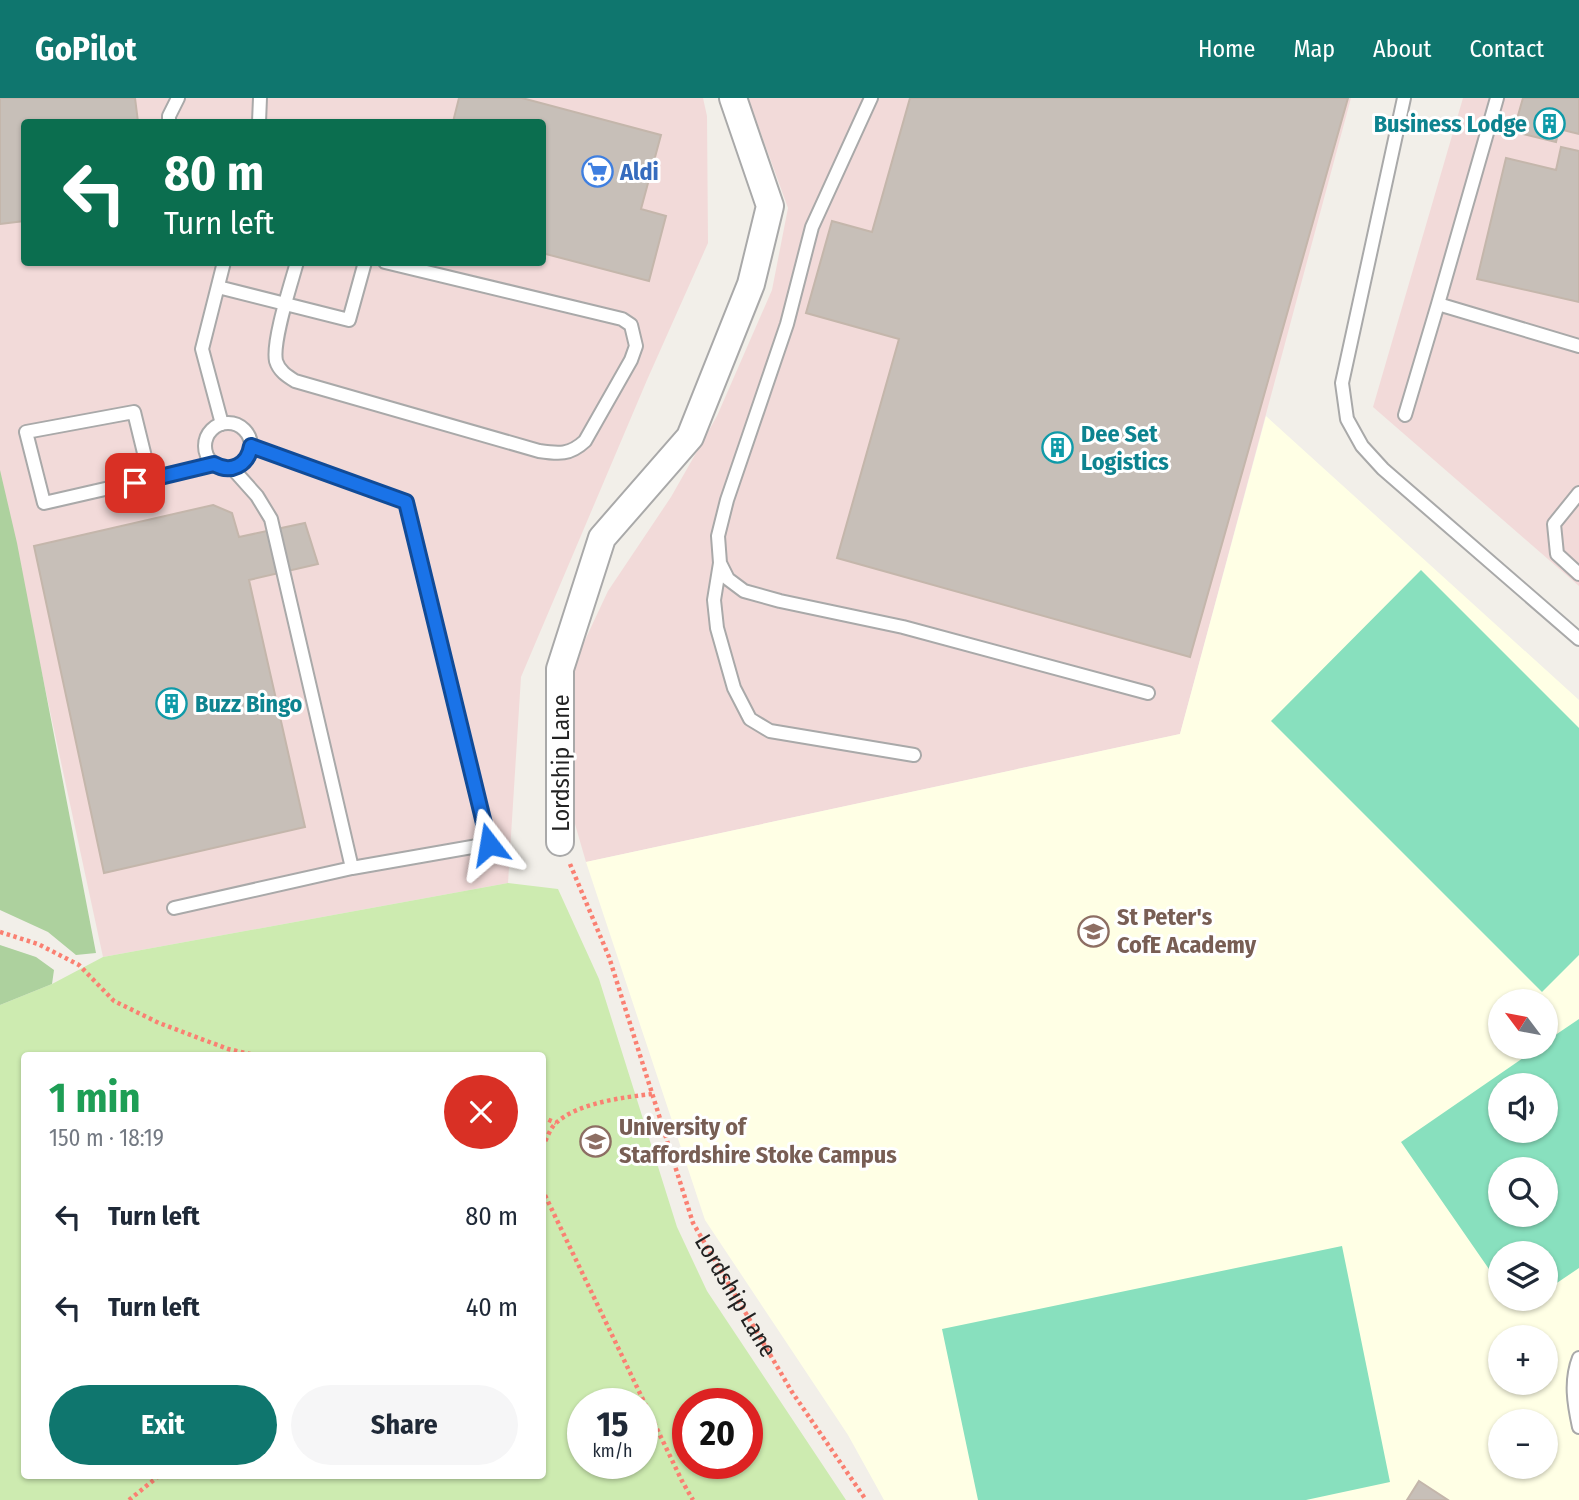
<!DOCTYPE html>
<html lang="en">
<head>
<meta charset="utf-8">
<style>
	:root { --surface:#fff; --page:#f6f6f7; --text:#1f2937; --muted:#747a83; --accent:#0f766e }
	body { margin:0; font-family:"Fira Sans Condensed",sans-serif; background:var(--page); color:var(--text); height:100vh; display:flex; flex-direction:column; font-size:26px; white-space:nowrap }
	* { box-sizing:border-box; margin:0 }
	p { font-size:23px; color:var(--muted) }
	.icon { flex:none; width:38px; height:38px; fill:none; stroke:currentColor; stroke-width:2; stroke-linecap:round; stroke-linejoin:round }
	.map { position:relative; flex:1; overflow:hidden }
	.sheet { position:absolute; left:21px; top:954px; width:525px; height:427px; display:flex; flex-direction:column; background:var(--surface); border-radius:7px; box-shadow:0 2px 5px #0004 }
	.sheet>* { flex:none }
	.hud { position:absolute; left:21px; top:21px; width:525px; height:147px; border-radius:7px; box-shadow:0 2px 5px #0004; background:#0b6e4f; color:#fff; overflow:hidden }
	.needle { width:46px; rotate:302deg }
	.buttons { position:absolute; left:1488px; top:891px; display:grid; gap:14px }
	.buttons a { display:grid; place-items:center; width:70px; height:70px; border-radius:50%; background:var(--surface); box-shadow:0 2px 5px #0004; font-size:35px }
	.speed { position:absolute; left:567px; top:1290px; display:flex; gap:14px; font-size:35px; font-weight:700; text-align:center }
	.speed>* { display:grid; place-content:center; width:91px; height:91px; border-radius:50%; background:var(--surface); box-shadow:0 2px 5px #0004; line-height:1 }
	.speed small { font-size:18px; font-weight:400 }
	.speed .limit { border:10px solid #d22; background:#fff; color:#111 }
	.pin { position:absolute; display:grid; place-items:center; width:60px; height:60px; color:#fff; margin:-30px; border-radius:14px; box-shadow:0 4px 10px #0006 }
	.me { position:absolute; width:77px; margin:-38px; rotate:346deg; stroke-linejoin:round; filter:drop-shadow(0 0 5px #0008) }
	.turn { display:flex; align-items:center; gap:24px; height:147px; padding:0 28px; font-size:32px }
	.turn .icon { width:91px; height:91px; stroke-width:2.5 }
	.turn b { display:block; font-size:49px; line-height:60px }
	.round { display:grid; place-items:center; flex:none; width:74px; height:74px; border-radius:37px; background:var(--page) }
	.summary { display:flex; align-items:center; justify-content:space-between; height:119px; padding:0 28px }
	h1 { font-size:42px; font-weight:700; line-height:52px; color:#1e9e55 }
	.cta { display:flex; gap:14px; margin-top:auto; padding:14px 28px }
	.cta a { flex:1; height:80px; border-radius:42px; background:var(--accent); color:#fff; font-size:28px; font-weight:700; line-height:80px; text-align:center }
	.cta a+a { background:var(--page); color:var(--text) }
	ul { padding:0; list-style:none }
	li { display:flex; align-items:center; gap:21px; height:91px; padding:0 28px }
	li div { flex:1 }
	li b { display:block; font-size:26px }
	li em { font-style:normal }
	header { display:flex; align-items:center; gap:42px; box-sizing:border-box; height:98px; padding:0 35px; background:var(--accent); color:#fff }
	header strong { font-size:33px }
	nav { display:flex; gap:38px; margin-inline-start:auto; font-size:24px }
	.map>svg:first-child { display:block }
	.commercial { fill:#f2dad9; fill-rule:evenodd }
	.education { fill:#ffffe5; fill-rule:evenodd }
	.grass { fill:#cdebb0; fill-rule:evenodd }
	.forest { fill:#add19e }
	.pitch { fill:#88e0be; fill-rule:evenodd }
	.building { fill:#c7bfb8; stroke:#c4b6ab; stroke-width:2 }
	.lines { fill:none; stroke-linecap:round; stroke-linejoin:round }
	.service-casing { stroke:#a9a9a9; stroke-width:16 }
	.minor-casing { stroke:#a9a9a9; stroke-width:30 }
	.path { stroke:#fa8072; stroke-width:4.5; stroke-dasharray:3.5 3.5; stroke-linecap:butt }
	.service { stroke:#fff; stroke-width:12 }
	.minor { stroke:#fff; stroke-width:26 }
	.route-casing { stroke:#114b97; stroke-width:18 }
	.route { stroke:#1a73e8; stroke-width:12 }
	.labels { text-anchor:middle; dominant-baseline:central; stroke-width:6; stroke-linejoin:round; paint-order:stroke }
	.culture-label { font-size:24px; font-weight:bold; fill:#0d838f; stroke:#fff; text-anchor:start }
	.shop-label { font-size:24px; font-weight:bold; fill:#366cbe; stroke:#fff; text-anchor:start }
	.street-label { font-size:24px; fill:#222; stroke:#fff }
	.education-label { font-size:24px; font-weight:bold; fill:#785e54; stroke:#fff; text-anchor:start }
</style>
</head>
<body>
<header>
<strong>GoPilot</strong>
<nav><a>Home</a><a>Map</a><a>About</a><a>Contact</a></nav>
</header>
<div class="map">
<svg width="1579" height="1402" viewBox="0 0 1579 1402">
	<rect width="100%" height="100%" fill="#f2efe9"/>
	<path class="commercial" d="M0,0H703L707,18L708,145L647,282L521,579L508,785L103,859L0,381ZM24,24H542V164H24Z
		M748,0H1351L1180,636L586,764L568,702L570,574L608,493L671,399L717,318L772,192L788,110Z
		M1463,0H1579V488L1373,309Z"/>
	<path class="education" d="M1266,318L1579,602V1402H884L848,1337L705,1122L586,764L1180,636ZM1500,903H1545V948H1500ZM1500,987H1545V1032H1500ZM1500,1071H1545V1116H1500ZM1500,1155H1545V1200H1500ZM1500,1239H1545V1284H1500ZM1500,1323H1545V1368H1500Z"/>
	<path class="grass" d="M508,785L558,791L599,881L677,1129L707,1193L846,1402H0V907L52,886L103,859ZM24,957H542V1377H24ZM583,1306H642V1365H583ZM688,1306H747V1365H688Z"/>
	<path class="forest" d="M0,372L17,445L96,855L76,857L48,834L0,812Z
		M0,847L36,859L54,872L52,886L0,907Z"/>
	<path class="pitch" d="M1421,472L1579,630V857L1542,894L1271,623Z
		M1579,921V1170L1545,1193V1155H1500V1187L1401,1044L1539,949L1545,948V944ZM1500,987H1545V1032H1500ZM1500,1071H1545V1116H1500Z
		M1342,1148L1390,1384L1306,1402H978L942,1231Z"/>
	<path class="building" d="M0,0H135L138,24H24V123L0,126Z
		M459,0H522L661,37L641,111L666,118L649,183L542,155V24H453Z
		M910,0H1348L1190,559L837,460L899,241L806,215L832,123L872,134Z
		M1523,0H1579V36L1559,31L1556,44L1519,35L1522,22L1517,21Z
		M1561,49L1579,53V204L1477,181L1506,60L1556,72Z
		M213,407L232,415L239,439L305,425L318,466L249,482L305,729L104,775L34,448Z
		M1419,1383L1448,1402H1407Z"/>
	<g class="lines">
		<defs>
			<path id="service" d="M871,0L812,129L787,226L727,402L718,438L720,465L728,481L744,493L780,503L903,529L1148,595
				M1404,0L1342,285L1347,321L1362,348L1383,371L1579,541
				M1497,0L1438,206L1579,248
				M169,24V18L178,0
				M259,24L260,0
				M297,164C291,186 272,243 276,263C279,273 287,278 295,283L539,353C559,356 570,357 585,343L631,262L636,248L631,227L622,221L385,164
				M218,189L349,222L365,164
				M1405,317L1438,206
				M205 348a23 23 0 1 1 46 0a23 23 0 1 1-46 0Z
				M222,326L202,251L224,164
				M232,370L257,398L271,421L352,770
				M157,380L146,363L134,314L26,334L44,405L214,366
				M1579,395L1554,426L1557,456L1579,476
				M720,465L714,502L717,530L734,590L750,621L770,633L914,657
				M174,810L352,770L489,746L406,404L251,348
				M1579,1260C1570,1283 1574,1306 1579,1329"/>
			<path id="minor" d="M560,744V571L602,440L690,339L751,186L770,108L733,0"/>
		</defs>
		<use href="#service" class="service-casing"/>
		<use href="#minor" class="minor-casing"/>
		<g class="path">
			<path id="s1" d="M570,766L609,859L693,1125L792,1294L866,1402"/>
			<path d="M0,834L38,846L79,867L114,903L159,925L228,951L255,957"/>
			<path d="M542,1019L556,1025"/>
			<path d="M542,1049C547,1041 550,1030 556,1025C577,1005 625,999 652,996"/>
			<path d="M542,1091L682,1383L693,1402"/>
			<path d="M129,1402L160,1377"/>
		</g>
		<use href="#service" class="service"/>
		<use href="#minor" class="minor"/>
	</g>
	<g class="lines">
		<defs>
			<path id="route" d="M135,385L214,366C231,376 248,367 251,348L406,404L489,746"/>
		</defs>
		<use href="#route" class="route-casing"/>
		<use href="#route" class="route"/>
	</g>
	<defs>
		<symbol id="building-ring" viewBox="-11 -11 22 22"><circle r="9.5" fill="#fff" stroke="#0f9aa8" stroke-width="1.5"/><path d="M-4-6H4V6H1V3H-1V6H-4ZM-2.5-4.3h1.7v1.8h-1.7ZM.8-4.3h1.7v1.8H.8ZM-2.5-1h1.7V.8h-1.7ZM.8-1h1.7V.8H.8Z" fill="#0f9aa8"/></symbol>
		<symbol id="supermarket-ring" viewBox="-11 -11 22 22"><circle r="9.5" fill="#fff" stroke="#3f7fe0" stroke-width="1.5"/><path d="M-6-5.5h2.5l.6 2H6L4.5 2H-2.5L-4.4-4H-6ZM-1.5 3.2a1.3 1.3 0 1 0 .1 0ZM3 3.2a1.3 1.3 0 1 0 .1 0Z" fill="#3f7fe0"/></symbol>
		<symbol id="school-ring" viewBox="-11 -11 22 22"><circle r="9.5" fill="#fff" stroke="#8d6e63" stroke-width="1.5"/><path d="M0-5L7-2L0 1L-7-2ZM-4 1L0 2.5L4 1V4Q0 6-4 4Z" fill="#8d6e63"/></symbol>
		<symbol id="university-ring" viewBox="-11 -11 22 22"><circle r="9.5" fill="#fff" stroke="#8d6e63" stroke-width="1.5"/><path d="M0-5L7-2L0 1L-7-2ZM-4 1L0 2.5L4 1V4Q0 6-4 4Z" fill="#8d6e63"/></symbol>
	</defs>
	<g fill-rule="evenodd">
		<use href="#building-ring" x="1532" y="8" width="35" height="35"/>
		<use href="#supermarket-ring" x="580" y="56" width="35" height="35"/>
		<use href="#building-ring" x="1040" y="332" width="35" height="35"/>
		<use href="#building-ring" x="154" y="588" width="35" height="35"/>
		<use href="#school-ring" x="1076" y="816" width="35" height="35"/>
		<use href="#university-ring" x="578" y="1026" width="35" height="35"/>
	</g>
	<g class="labels">
		<g class="culture-label">
			<text x="1527" y="26" text-anchor="end">Business Lodge</text>
			<text x="1081" y="336">Dee Set<tspan x="1081" dy="28">Logistics</tspan></text>
			<text x="195" y="606">Buzz Bingo</text>
		</g>
		<g class="shop-label">
			<text x="620" y="74">Aldi</text>
		</g>
		<g class="street-label">
			<text transform="translate(561 665) rotate(-90)">Lordship Lane</text>
			<text stroke="none"><textPath href="#s1" startOffset="464">Lordship Lane</textPath></text>
		</g>
		<g class="education-label">
			<text x="1117" y="819">St Peter's<tspan x="1117" dy="28">CofE Academy</tspan></text>
			<text x="619" y="1029">University of<tspan x="619" dy="28">Staffordshire Stoke Campus</tspan></text>
		</g>
	</g>
</svg>
<div class="buttons">
<a><svg class="needle" viewBox="-14 -14 28 28"><path d="M0-13l5 13h-10z" fill="#e53935"/><path d="M0 13l5-13h-10z" fill="#747a83"/></svg></a>
<a><svg class="icon" aria-label="sound" viewBox="0 0 24 24"><path d="M4 9h4l5-4v14l-5-4H4zM17 9q2 3 0 6"/></svg></a>
<a><svg class="icon" aria-label="search" viewBox="0 0 24 24"><circle cx="10" cy="10" r="6"/><path d="M15 15l6 6"/></svg></a>
<a><svg class="icon" aria-label="layers" viewBox="0 0 24 24"><path d="M12 4l9 5-9 5-9-5zM3 14l9 5 9-5"/></svg></a>
<a>+</a>
<a>−</a>
</div>
<div class="speed"><div>15<small>km/h</small></div><div class="limit">20</div></div>
<div class="pin" style="left:135px;top:385px;background:#d93025"><svg class="icon" aria-label="arrive" viewBox="0 0 24 24"><path d="M6 21V4h12l-3 4 3 4H6"/></svg></div>
<svg class="me" style="left:489px;top:746px" viewBox="-20 -20 40 40"><path d="M0-17L14 15 0 8-14 15z" fill="#1a73e8" stroke="#fff" stroke-width="4"/></svg>
<div class="hud">
<div class="turn"><svg class="icon" aria-label="left" viewBox="0 0 24 24"><path d="M17 20v-9H6M10 6l-5 5 5 5"/></svg><div><b>80 m</b>Turn left</div></div>
</div>
<section class="sheet">
<div class="summary"><div><h1>1 min</h1><p>150 m · 18:19</p></div><a class="round" style="background:#d93025;color:#fff"><svg class="icon" aria-label="close" viewBox="0 0 24 24"><path d="M6 6l12 12M18 6L6 18"/></svg></a></div>
<ul>
<li><svg class="icon" aria-label="left" viewBox="0 0 24 24"><path d="M17 20v-9H6M10 6l-5 5 5 5"/></svg><div><b>Turn left</b></div><em>80 m</em></li>
<li><svg class="icon" aria-label="left" viewBox="0 0 24 24"><path d="M17 20v-9H6M10 6l-5 5 5 5"/></svg><div><b>Turn left</b></div><em>40 m</em></li>
</ul>
<div class="cta"><a>Exit</a><a>Share</a></div>
</section>
</div>
</body>
</html>
